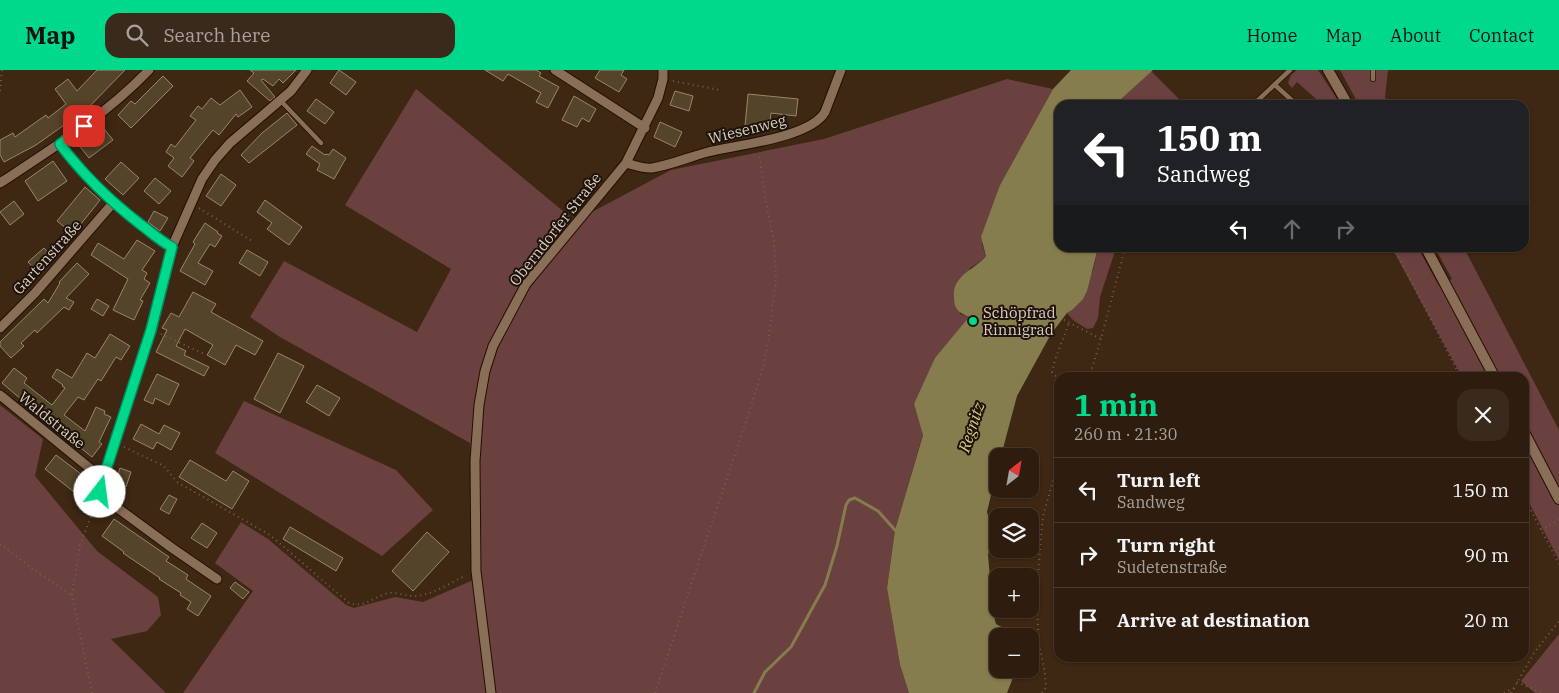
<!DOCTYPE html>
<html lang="en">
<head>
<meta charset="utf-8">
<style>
	:root { --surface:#2e1d0e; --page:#3a2a1c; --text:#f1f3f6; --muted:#a7a29e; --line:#493b2e; --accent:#00d98c }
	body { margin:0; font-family:"IBM Plex Serif",serif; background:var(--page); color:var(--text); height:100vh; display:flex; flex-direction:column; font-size:19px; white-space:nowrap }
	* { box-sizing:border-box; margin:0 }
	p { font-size:16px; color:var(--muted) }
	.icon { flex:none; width:28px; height:28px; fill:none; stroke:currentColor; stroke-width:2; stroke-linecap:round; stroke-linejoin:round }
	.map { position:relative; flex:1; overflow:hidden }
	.sheet { position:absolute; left:1054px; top:302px; width:475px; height:290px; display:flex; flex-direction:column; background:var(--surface); border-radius:15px; box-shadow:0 1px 4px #0004,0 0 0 1px var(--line) }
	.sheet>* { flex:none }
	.hud { position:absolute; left:1054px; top:30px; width:475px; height:152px; border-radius:15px; box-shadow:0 1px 4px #0004,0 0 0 1px var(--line); background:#202124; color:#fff; overflow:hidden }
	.needle { width:32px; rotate:31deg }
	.buttons { position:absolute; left:989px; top:378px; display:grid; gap:10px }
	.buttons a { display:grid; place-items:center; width:50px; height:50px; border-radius:10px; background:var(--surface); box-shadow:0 1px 4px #0004,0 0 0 1px var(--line); font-size:25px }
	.pin { position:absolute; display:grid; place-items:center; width:42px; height:42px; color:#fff; margin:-21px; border-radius:10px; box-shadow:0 2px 8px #0006 }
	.me { position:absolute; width:55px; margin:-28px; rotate:15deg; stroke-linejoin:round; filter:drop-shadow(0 0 4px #0008) }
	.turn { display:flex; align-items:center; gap:18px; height:105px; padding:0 20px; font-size:22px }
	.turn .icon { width:65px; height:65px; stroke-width:2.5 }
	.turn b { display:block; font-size:35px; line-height:42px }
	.lanes { display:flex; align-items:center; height:48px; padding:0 20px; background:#0003; justify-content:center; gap:25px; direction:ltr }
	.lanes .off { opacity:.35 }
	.round { display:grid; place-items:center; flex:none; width:52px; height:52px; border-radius:15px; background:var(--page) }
	.overview { display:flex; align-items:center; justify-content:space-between; height:85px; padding:0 20px }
	h1 { font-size:30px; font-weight:800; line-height:38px; color:var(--accent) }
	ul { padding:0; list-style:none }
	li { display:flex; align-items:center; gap:15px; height:65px; padding:0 20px; border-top:1px solid var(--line) }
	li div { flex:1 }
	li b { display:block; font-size:19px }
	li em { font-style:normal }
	header { display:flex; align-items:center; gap:30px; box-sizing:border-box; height:70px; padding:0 25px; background:var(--accent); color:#111 }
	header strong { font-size:24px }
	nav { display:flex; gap:28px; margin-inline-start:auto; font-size:18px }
	.search { width:350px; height:45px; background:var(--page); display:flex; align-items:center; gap:12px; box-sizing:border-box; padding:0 18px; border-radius:15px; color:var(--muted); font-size:19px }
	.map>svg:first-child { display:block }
	.green { fill:#6b4140 }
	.water { fill:#857d4d }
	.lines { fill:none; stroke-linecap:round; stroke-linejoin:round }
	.stream { stroke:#857d4d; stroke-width:3 }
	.building { fill:#544429; stroke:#988769 }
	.service-casing { stroke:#240f00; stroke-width:6 }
	.minor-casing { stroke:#240f00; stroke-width:11 }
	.tertiary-casing { stroke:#240f00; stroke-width:12 }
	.path { stroke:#75604f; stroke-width:2; stroke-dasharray:1 4; stroke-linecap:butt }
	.service { stroke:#896e58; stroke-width:4.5 }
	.minor { stroke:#896e58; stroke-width:9 }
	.tertiary { stroke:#896e58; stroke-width:10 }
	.route-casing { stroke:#008d5b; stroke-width:12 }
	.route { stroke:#00d98c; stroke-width:9 }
	.poi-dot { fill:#00d98c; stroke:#1d130a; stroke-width:2 }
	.labels { text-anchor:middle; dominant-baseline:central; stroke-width:4; stroke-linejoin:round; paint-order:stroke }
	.street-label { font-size:15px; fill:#ddcec2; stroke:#1d130a }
	.poi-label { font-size:15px; fill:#ddcec2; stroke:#1d130a; text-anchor:start }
	.water-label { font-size:16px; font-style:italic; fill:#dace82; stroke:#1d130a }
</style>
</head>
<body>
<header>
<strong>Map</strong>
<div class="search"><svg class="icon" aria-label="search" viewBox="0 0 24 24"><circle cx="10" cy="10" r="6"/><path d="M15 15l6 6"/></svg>Search here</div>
<nav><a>Home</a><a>Map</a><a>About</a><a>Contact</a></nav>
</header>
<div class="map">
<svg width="1559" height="623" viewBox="0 0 1559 623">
	<rect width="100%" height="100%" fill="#3e2713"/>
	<path class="green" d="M1297,0H1318L1341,35H1323L1297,12L1292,18L1288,13L1291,5Z
		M1340,0H1388L1385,27L1389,35H1359Z
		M1151,1L1185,35H1118L1120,30Z
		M1007,9L1053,19L1000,115L982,174L986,186L981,191L970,198L960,244L969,247L914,334L923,364L895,460L887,518L900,595L909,623H183L253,521L215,493L241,452L268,469L346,535L354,538L395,527L423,532L480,507L470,373L280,267L250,247L284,191L417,262L451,199L345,135L416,19L575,151L671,100L824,69Z
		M1098,178H1116L1100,227L1098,248L1093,258L1087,259L1073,250L1067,243L1072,240L1093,200Z
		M1392,178H1418L1439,216L1452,209L1435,178H1464L1559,360V490L1524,423V308L1462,307Z
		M244,331L396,400L433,440L382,486L215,383Z
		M0,335L43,369L35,406L97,481L158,527L161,545L147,561L111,569L166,623H0Z
		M1559,564V623H1535L1521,611Z"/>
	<path class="water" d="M1071,0H1153L1120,30L1117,35H1059V178H1098L1087,221L1083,229L1072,240L1067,243L1051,264L1017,326L1001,386H998L997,400L987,442L993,463L988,485L993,543L996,554L1005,559L1010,566H998V599H1013L1014,605L1007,623H909L900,595L887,518L895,460L923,365L914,334L935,288L969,247C958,242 954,239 954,227C952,205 975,200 986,186L981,167L1000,115L1053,19Z"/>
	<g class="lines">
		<path class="stream" d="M754,623L765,602L791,577L825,515L837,476L846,435L849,430L855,428L878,441L895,460"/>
	</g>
	<path class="building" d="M97,0H125L88,38L36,75L4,92L0,85V70L13,63L15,67L46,45L48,48L66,34L55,19L68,9L77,21Z
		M250,0H296L283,13L279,9L273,16L263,9L261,10L275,27L270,31L247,11L254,3Z
		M339,0L356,12L346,25L330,13Z
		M485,0H536L541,3L539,6L559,17L548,38L536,32L541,23L508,4L503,11Z
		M600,0H624L621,5L627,9L619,22L595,8Z
		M163,6L173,16L131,58L118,45L131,31L135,34Z
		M240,20L252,37L238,47L236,44L219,65L213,60L190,88L194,91L182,107L168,96L174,88L166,82L171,74L175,77L196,50L190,46L198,36L202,39L211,28L220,35Z
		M675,21L693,26L689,41L670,35Z
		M748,24L798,29L796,46L771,43L769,58L745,56Z
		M574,26L596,39L589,52L582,48L577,57L562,50Z
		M316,29L334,42L325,54L307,41Z
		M287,43L297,55L249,93L241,85L262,63Z
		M660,52L682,62L675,77L654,67Z
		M102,56L113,70L89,88L78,74Z
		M312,76L325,85L326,84L329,85L333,79L346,88L334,109L317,100L320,94L306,84Z
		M53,91L67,111L38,131L25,111Z
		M121,92L139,108L123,125L105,109Z
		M221,104L236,115L221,136L206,126Z
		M155,108L171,121L159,134L144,121Z
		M85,117L100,130L73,164L57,151Z
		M265,130L302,157L289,175L267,159L272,153L257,142Z
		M14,131L24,144L10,155L0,142Z
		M154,141L168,148L160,161L148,152Z
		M205,153L218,162L217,163L222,166L215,177L210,174L198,193L213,201L205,215L180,201L195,174L193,172Z
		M137,170L155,181L142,200L147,203L144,209L150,213L140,230L143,231L134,250L113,240L128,209L91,185L98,173L124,189Z
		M44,178L54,189L38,203L28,192Z
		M247,180L268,192L260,206L239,193Z
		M77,193L89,204L66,228L74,232L69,240L64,237L37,263L35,260L21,273L24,276L11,288L0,276V272L44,229L48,233L60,213L59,212Z
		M193,222L216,234L211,242L263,271L255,285L236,275L225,295L207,285L213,275L185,259L176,276L186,281L184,285L209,297L204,306L156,282L167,260L162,258L171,243L179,247Z
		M97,229L109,236L103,246L91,239Z
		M110,264L130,276L121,290L116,287L101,311L98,309L84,330L78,327L64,345L85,361L96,337L105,341L104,344L111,347L99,372L102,374L92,387L67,367L69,365L36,340L35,341L2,313L14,298L27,308L24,313L52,335L65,318L62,316L63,315L52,307L57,299L72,308L87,283L95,288Z
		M278,283L304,296L280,343L254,329Z
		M157,304L179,314L169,335L155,328L153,334L144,330Z
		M317,315L340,328L329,346L306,332Z
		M141,354L159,364L164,355L180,363L171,380L157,372L153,379L133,369Z
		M56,385L85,407L74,422L45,399Z
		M190,390L226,411L233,401L249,411L232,439L179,407Z
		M120,398L131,402L126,417L115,413Z
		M169,425L177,429L169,444L160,439Z
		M114,449L169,487L166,491L188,505L186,509L211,526L198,546L187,539L191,532L180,525L181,523L159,509L160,508L123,483L124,482L102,466Z
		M202,453L217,463L207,478L191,468Z
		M290,457L343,488L336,501L283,469Z
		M427,462L449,482L413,521L392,501Z
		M235,512L249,522L243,529L230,518Z"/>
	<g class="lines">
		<defs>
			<path id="service" d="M1373,0V9
				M1275,15L1297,35
				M280,30L321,73
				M1253,35L1290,0"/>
			<path id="minor" d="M555,0L645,58
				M60,74C85,106 108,129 140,154C151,162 160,170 172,177
				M626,93C634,95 644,99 652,98C671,95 689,87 708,82C736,75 810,68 825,42L841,0
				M0,113C52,79 106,45 149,0
				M0,258L35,223L113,133
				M0,325L103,409C98,417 99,421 104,428L172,478L217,509
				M103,409L151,260L172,177L202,109L215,90L230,73L291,21L307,0
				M491,623L476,501L475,391L479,335L485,301L493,276L526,214L626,93L658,28L663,9V0"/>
			<path id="tertiary" d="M1328,0L1348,35
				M1426,178L1495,308
				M1524,362L1559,429"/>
		</defs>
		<use href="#service" class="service-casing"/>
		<use href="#minor" class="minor-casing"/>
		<use href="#tertiary" class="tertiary-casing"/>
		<path class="path" d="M673,11L720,20
			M0,21L2,0
			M199,138L252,171
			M1394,178L1461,308
			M1064,250L1101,269L1125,178
			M161,264L206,285
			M1089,308L1101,269
			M1059,310L1052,302L1055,290L1069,253
			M124,377L164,396L177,412L270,465L349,533C364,538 371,529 385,524C395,521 405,526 415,526C432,525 450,513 465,506
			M1524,427L1559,494
			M1541,460L1559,450
			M0,474L34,500L72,525
			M1517,612L1542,623
			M92,623L72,525L80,475L96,433
			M655,623L751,336L761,305L768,273L776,209L774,171L766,133L759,83
			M1042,623L1046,617L1045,604L1039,573L1037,536L1039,491L1043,446L1059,390
			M1504,623L1514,618
			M1511,623L1534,583L1559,551"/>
		<use href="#service" class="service"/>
		<use href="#minor" class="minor"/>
		<use href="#tertiary" class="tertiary"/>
	</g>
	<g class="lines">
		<defs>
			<path id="route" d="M84,56L60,74C84,106 109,130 140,154C151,162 160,171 172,177L151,260L103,409L99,416L100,422"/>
		</defs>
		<use href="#route" class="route-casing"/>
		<use href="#route" class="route"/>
	</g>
	<circle class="poi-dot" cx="973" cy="251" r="5"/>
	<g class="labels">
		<g class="street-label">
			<text transform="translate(747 59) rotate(-14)">Wiesenweg</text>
			<text transform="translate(555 159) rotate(-52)">Oberndorfer Straße</text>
			<text transform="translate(47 187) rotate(-48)">Gartenstraße</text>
			<text transform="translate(52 350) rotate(39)">Waldstraße</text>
		</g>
		<g class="poi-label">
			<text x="983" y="242">Schöpfrad<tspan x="983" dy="17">Rinnigrad</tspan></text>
		</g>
		<g class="water-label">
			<text transform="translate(971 357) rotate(-72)">Regnitz</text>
		</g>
	</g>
</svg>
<div class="buttons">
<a><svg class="needle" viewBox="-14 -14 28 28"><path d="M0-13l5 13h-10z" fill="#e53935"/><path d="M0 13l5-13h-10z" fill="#a7a29e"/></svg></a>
<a><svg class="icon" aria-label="layers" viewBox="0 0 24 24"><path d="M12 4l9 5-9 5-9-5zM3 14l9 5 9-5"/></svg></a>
<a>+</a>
<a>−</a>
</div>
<div class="pin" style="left:84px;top:56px;background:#d93025"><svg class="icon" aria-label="arrive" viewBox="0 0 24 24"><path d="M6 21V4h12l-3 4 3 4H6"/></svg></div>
<svg class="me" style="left:100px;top:422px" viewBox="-20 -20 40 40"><circle r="19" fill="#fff"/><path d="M0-13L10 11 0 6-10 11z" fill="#00d98c"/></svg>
<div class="hud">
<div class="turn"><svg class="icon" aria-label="left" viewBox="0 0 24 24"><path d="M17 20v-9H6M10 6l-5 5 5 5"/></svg><div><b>150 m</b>Sandweg</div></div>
<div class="lanes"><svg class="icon" aria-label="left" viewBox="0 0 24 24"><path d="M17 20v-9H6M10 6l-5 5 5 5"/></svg><svg class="icon off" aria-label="ahead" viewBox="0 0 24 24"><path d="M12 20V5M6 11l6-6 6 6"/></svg><svg class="icon off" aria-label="right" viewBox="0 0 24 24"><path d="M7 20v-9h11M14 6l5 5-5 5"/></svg></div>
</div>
<section class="sheet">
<div class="overview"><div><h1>1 min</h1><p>260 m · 21:30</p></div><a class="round"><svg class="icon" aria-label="close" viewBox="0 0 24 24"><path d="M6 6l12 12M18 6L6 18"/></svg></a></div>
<ul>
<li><svg class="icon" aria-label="left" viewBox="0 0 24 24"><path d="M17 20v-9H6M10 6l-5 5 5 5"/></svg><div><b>Turn left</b><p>Sandweg</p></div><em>150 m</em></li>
<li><svg class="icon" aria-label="right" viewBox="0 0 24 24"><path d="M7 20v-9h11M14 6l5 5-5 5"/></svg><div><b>Turn right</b><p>Sudetenstraße</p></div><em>90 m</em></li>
<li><svg class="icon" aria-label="arrive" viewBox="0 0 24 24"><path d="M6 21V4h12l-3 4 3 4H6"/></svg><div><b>Arrive at destination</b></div><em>20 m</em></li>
</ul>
</section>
</div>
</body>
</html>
